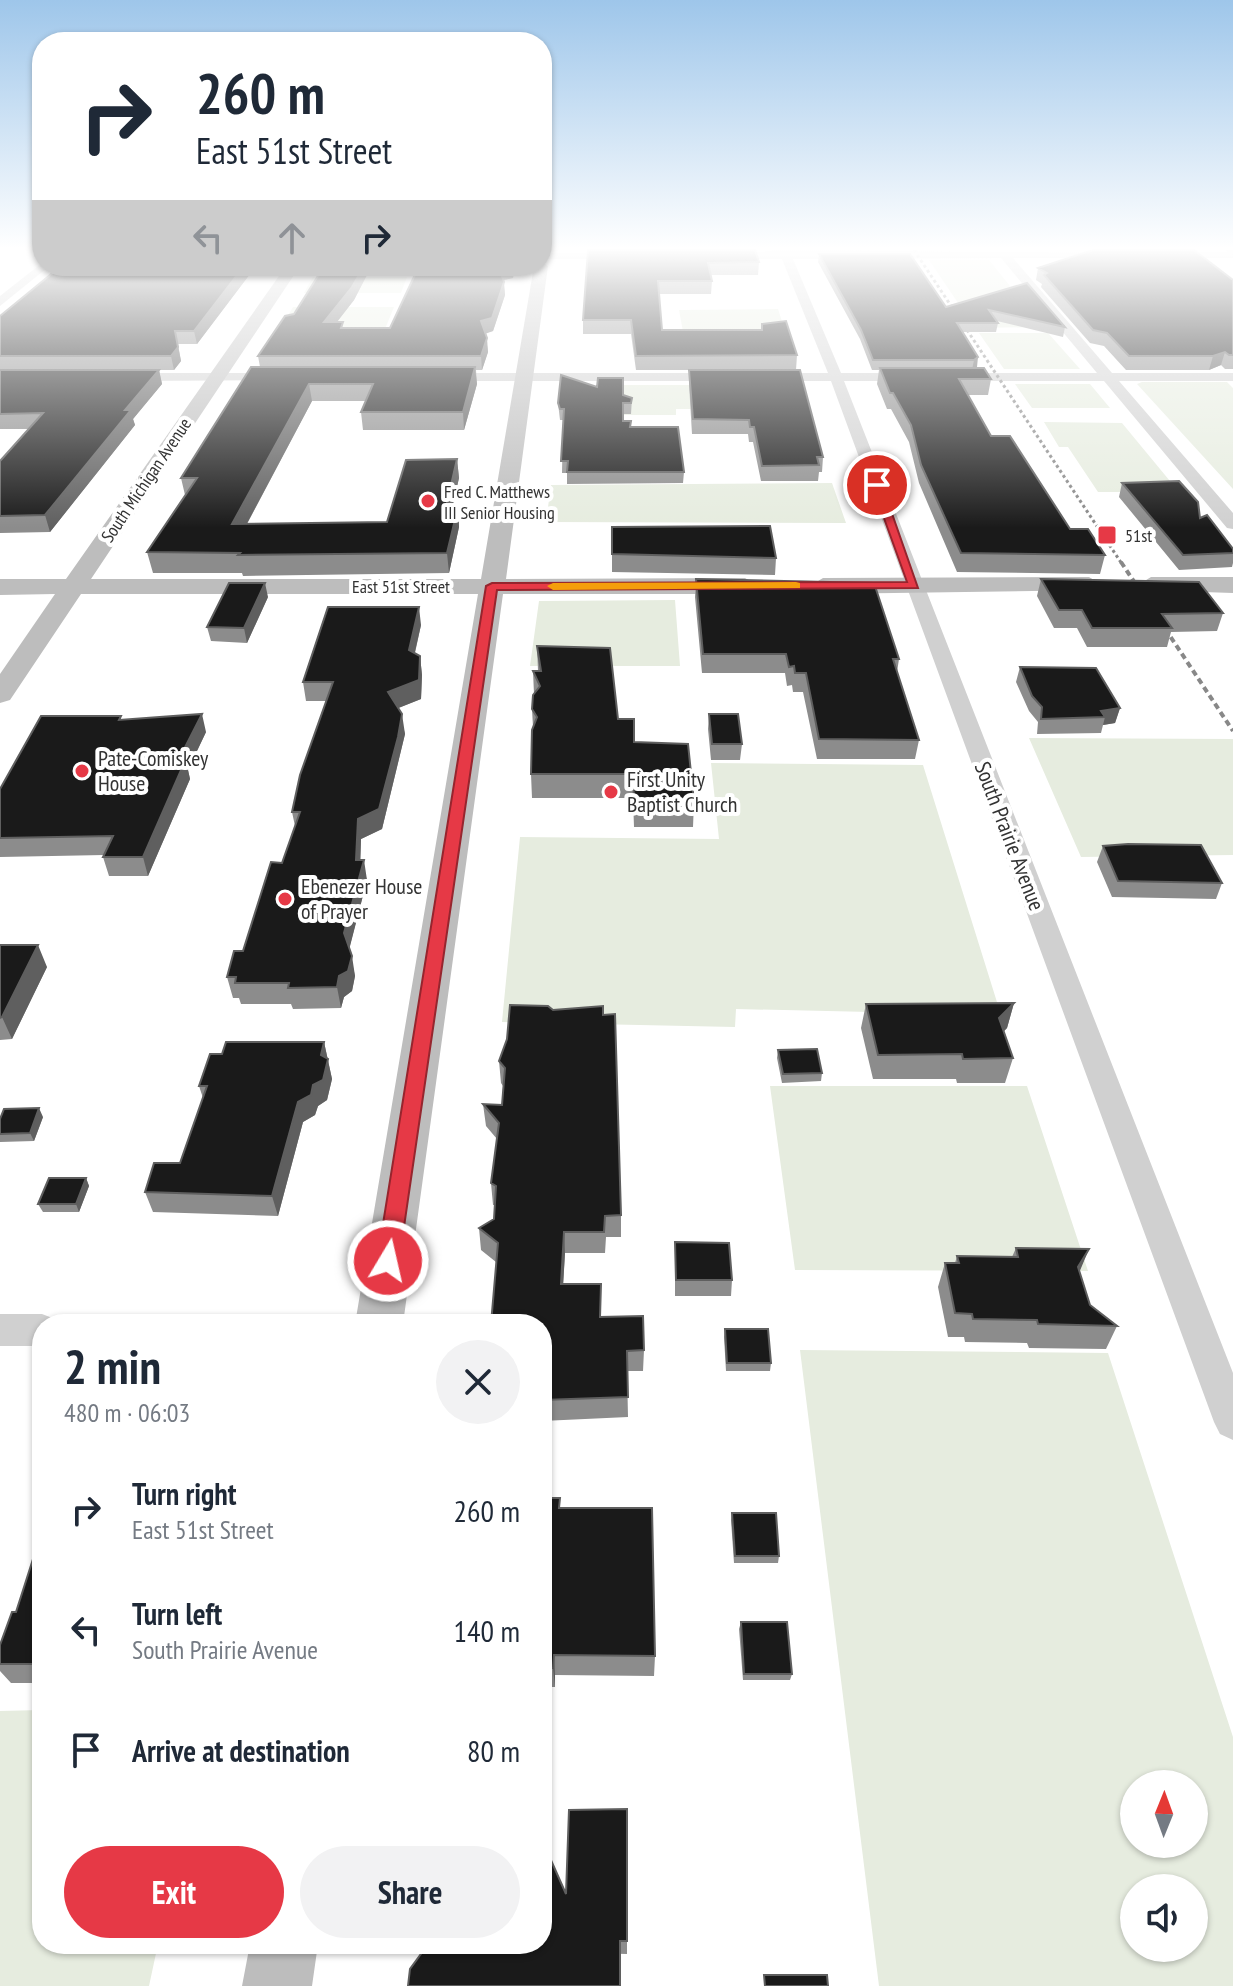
<!DOCTYPE html>
<html lang="en">
<head>
<meta charset="utf-8">
<style>
	:root { --surface:#fff; --page:#f2f2f3; --text:#1f2937; --muted:#747a83; --accent:#e63946 }
	body { margin:0; font-family:"PT Sans Narrow",sans-serif; background:var(--page); color:var(--text); height:100vh; display:flex; flex-direction:column; font-size:30px; white-space:nowrap }
	* { box-sizing:border-box; margin:0 }
	p { font-size:26px; color:var(--muted) }
	.icon { flex:none; width:44px; height:44px; fill:none; stroke:currentColor; stroke-width:2; stroke-linecap:round; stroke-linejoin:round }
	.map { position:relative; flex:1; overflow:hidden }
	.drawer { position:absolute; left:32px; top:1314px; width:520px; height:640px; display:flex; flex-direction:column; background:var(--surface); border-radius:32px; box-shadow:0 2px 6px #0004 }
	.drawer>* { flex:none }
	.banner { position:absolute; left:32px; top:32px; width:520px; height:244px; border-radius:32px; box-shadow:0 2px 6px #0004; background:#fff; color:var(--text); overflow:hidden }
	.needle { width:52px; rotate:1deg }
	.controls { position:absolute; left:1120px; top:1770px; display:grid; gap:16px }
	.controls a { display:grid; place-items:center; width:88px; height:88px; border-radius:50%; background:var(--surface); box-shadow:0 2px 6px #0004; font-size:40px }
	.pin { position:absolute; display:grid; place-items:center; width:68px; height:68px; color:#fff; margin:-34px; border:4px solid #fff; border-radius:50%; box-shadow:0 2px 8px #0007 }
	.me { position:absolute; width:88px; margin:-44px; rotate:9deg; stroke-linejoin:round; filter:drop-shadow(0 0 6px #0008) }
	.turn { display:flex; align-items:center; gap:28px; height:168px; padding:0 32px; font-size:36px }
	.turn .icon { width:104px; height:104px; stroke-width:2.5 }
	.turn b { display:block; font-size:56px; line-height:68px }
	.lanes { display:flex; align-items:center; height:76px; padding:0 32px; background:#0003; justify-content:center; gap:40px; direction:ltr }
	.lanes .off { opacity:.35 }
	.round { display:grid; place-items:center; flex:none; width:84px; height:84px; border-radius:42px; background:var(--page) }
	.summary { display:flex; align-items:center; justify-content:space-between; height:136px; padding:0 32px }
	h1 { font-size:48px; font-weight:800; line-height:60px }
	.action { display:flex; gap:16px; margin-top:auto; padding:16px 32px }
	.action a { flex:1; height:92px; border-radius:48px; background:var(--accent); color:#fff; font-size:32px; font-weight:800; line-height:92px; text-align:center }
	.action a+a { background:var(--page); color:var(--text) }
	ul { padding:0; list-style:none }
	li { display:flex; align-items:center; gap:24px; height:120px; padding:0 32px }
	li div { flex:1 }
	li b { display:block; font-size:30px }
	li em { font-style:normal }
	.map>svg:first-child { display:block }
	.green { fill:#e6ecdf; fill-rule:evenodd }
	.lines { fill:none; stroke-linecap:round; stroke-linejoin:round }
	.street { fill:#d0d0d0; fill-rule:evenodd }
	.secondary { fill:#bdbdbd; fill-rule:evenodd }
	.rail-far1 { stroke:#888; stroke-width:3; stroke-dasharray:3 3; stroke-linecap:butt }
	.rail { stroke:#888; stroke-width:4; stroke-dasharray:6 4; stroke-linecap:butt }
	.wall { fill:#8c8c8c; fill-rule:evenodd }
	.shaded-wall { fill:#5f5f5f }
	.building { fill:#1a1a1a; stroke:#5f5f5f; stroke-width:2 }
	.route { fill:#e63946; stroke:#96252e; stroke-width:2 }
	.slow { fill:#f59e0b }
	.poi-dot { fill:#e63946; stroke:#fff; stroke-width:3 }
	.labels { text-anchor:middle; dominant-baseline:central; stroke-width:8; stroke-linejoin:round; paint-order:stroke }
	.far-street-label { font-size:18px; fill:#333; stroke:#fff }
	.far-poi-label { font-size:18px; fill:#333; stroke:#fff; text-anchor:start }
	.poi-label { font-size:22px; fill:#333; stroke:#fff; text-anchor:start }
	.street-label { font-size:22px; fill:#333; stroke:#fff }
</style>
</head>
<body>
<div class="map">
<svg width="1233" height="1986" viewBox="0 0 1233 1986">
	<rect width="100%" height="100%" fill="#fff"/>
	<path class="green" d="M929,260H989L1043,327L975,328Z
		M313,277H407L401,293H304Z
		M293,307H394L385,329H280Z
		M778,309L787,337H684L679,310Z
		M979,333H1048L1080,369H1004Z
		M1142,382H1227L1233,388V489L1137,384Z
		M1015,384H1090L1110,408H1032Z
		M614,385H802L809,409H676V415H615Z
		M1044,422L1122,423L1179,492H1098L1068,447H1059Z
		M832,483L846,523L546,522L551,485Z
		M675,600L680,666H530L539,601Z
		M1029,738L1233,739V855L1081,857Z
		M711,763L923,765L1001,1015L736,1009L735,1027L502,1022L520,837L719,839Z
		M770,1086H1027L1088,1271L795,1270Z
		M800,1350L1108,1353L1233,1737V1986H879ZM1134,1784H1194V1844H1134ZM1134,1888H1194V1948H1134Z
		M42,1710V1944H158L149,1986H0V1711Z"/>
	<g class="lines">
		<path class="street" d="M779,250L1117,253L1113,258H1013L1112,373H1233V381H1119L1233,513V529L1227,528L1104,381H844L1233,1373V1440L1220,1434L1214,1422L831,381H441L434,377L441,373H828L782,259H719L714,256ZM1001,258L1097,373H841L793,259Z
			M1233,252V258H1163L1158,255L1163,252Z
			M542,253H625L630,256L625,259H542Z
			M42,263L47,268L0,306V296Z
			M283,373L288,374V380L125,381L118,377L125,373Z
			M0,1314H42L55,1319L57,1324H42V1346H0Z"/>
		<path class="secondary" d="M1225,250H1233V255Z
			M542,262L548,266L506,579L745,578L758,586L745,594H503L403,1324H355L478,594H81L10,700L0,703V674L55,594L0,595V579H66L286,266H300L91,579H481L534,266H542Z
			M1089,577L1102,585L1098,590L823,594L810,586L823,578Z
			M1151,577H1233V593L1142,590L1138,585Z
			M250,1944H318L312,1986H242Z"/>
		<path class="rail-far1" d="M914,250L1122,564"/>
		<path class="rail" d="M1121,562L1233,731"/>
	</g>
	<path class="wall" d="M588,250L759,262L758,275H711L712,281L711,294H659L662,330H762V324L797,355L796,370H636L631,334H583V320Z
		M819,254L946,307L1027,283L1065,327L1063,337L997,321L998,323L996,332H963L977,367L975,368L991,379L988,395H968L991,436L1070,529L1105,555L1100,574L957,572L919,483L909,442L891,409H887L877,384L879,370H872L860,339L818,262Z
		M256,266L197,344H178L181,361L174,370H159L162,384L133,419L135,425L50,532L0,533V461L29,429H0V316Z
		M316,266H515L513,278L503,280L505,295L493,331L485,333L488,352L482,370H476L477,384L464,430H363L361,412L366,401H312L247,524L387,522L457,459L459,478L452,507H458L459,527L449,573L243,576L242,573H153L147,552L185,495L181,478L260,367L258,356L294,314L319,274ZM370,269H418L390,328H344L337,322L354,300Z
		M1038,268L1233,280V369H1225L1221,365L1209,370H1126L1104,346L1090,343L1041,287L1042,284L1036,280Z
		M689,370L823,457L822,472H819L818,481H761L753,442H749L748,434H692L689,384Z
		M597,387L632,398L631,414H623V421L684,472L683,483L567,484V473H562L563,420H560L558,403Z
		M1122,483L1200,518L1233,549V563L1232,567L1179,570L1119,497Z
		M612,527L776,558L775,575L612,572Z
		M696,579L899,659L897,672L919,740L915,759H817L803,692H793L792,685L787,686L785,673H702L695,597Z
		M1041,579L1223,613L1217,631L1171,632L1167,647H1087L1077,628H1054L1037,596Z
		M268,597L247,643L211,641L207,627Z
		M421,625L415,653L420,656L422,675L421,699L398,708L405,734L382,829L361,839L360,860L367,880L349,949L355,976L352,991L344,997L341,1008L293,1009L291,1004H241L239,998H233L227,977L243,951L282,863L295,826L292,812L326,701H306L303,682Z
		M537,646L618,719L634,742L694,802L693,827H634L633,798H532L531,774L533,727L532,709L534,694L533,671H538Z
		M1020,667L1120,708L1115,723L1103,725L1101,733L1037,734L1038,722L1029,711L1016,682Z
		M709,714L742,744L740,760H711L708,729Z
		M122,720L206,732L188,770L190,779L148,876H109L103,857L104,855L0,857V789Z
		M1103,846L1222,883L1216,899L1112,897L1097,862Z
		M0,945L47,967L12,1039L0,1040Z
		M1014,1003L1007,1028L1004,1031L1013,1058L1005,1083H957L956,1079H873L861,1028L866,1004Z
		M324,1042L332,1079L327,1100L318,1106L315,1115L303,1122L278,1216L153,1212L145,1192L180,1163L203,1098L199,1086L222,1054Z
		M778,1050L822,1073L821,1081L782,1083L777,1058Z
		M499,1061L621,1215V1237H606L605,1253H565L563,1284L601,1317L644,1350L643,1371H627L628,1417L542,1421V1324L496,1262L481,1250L479,1228L494,1219V1205H493L491,1183L497,1139L486,1126L483,1104L502,1105L503,1086L501,1083Z
		M43,1117L34,1141L0,1142V1119Z
		M86,1178L89,1186L79,1212H43L38,1204Z
		M675,1242L732,1280L731,1296H675Z
		M1016,1248L1089,1249L1079,1271L1090,1305L1117,1326L1106,1349L1029,1348L1027,1343L965,1342L964,1337H948L938,1287L945,1263H955L957,1256L1012,1257Z
		M725,1329L771,1363L770,1371H726L724,1337Z
		M542,1498L561,1508L655,1656L654,1676L555,1675V1687H542Z
		M732,1513L779,1556L778,1563H734L731,1520Z
		M42,1531V1683H11L0,1671V1645L16,1612Z
		M741,1622L792,1674L790,1680H743L739,1629Z
		M627,1809V1954L424,1949L420,1944H542L566,1894Z"/>
	<path class="shaded-wall" d="M244,266H256L197,344L194,331Z
		M364,266H370V269L354,300L326,336L324,322Z
		M510,266H515L513,278L499,281V268Z
		M504,282L505,295L493,331L482,335L481,321Z
		M175,331L181,361L174,370L171,356Z
		M487,338L488,352L482,370L481,356Z
		M1225,352L1221,365L1209,370L1213,356Z
		M978,357L977,367L972,370L974,360Z
		M475,367L477,384L464,430L463,412Z
		M159,370L162,384L133,419L135,425L50,532L45,515L125,410Z
		M309,384L312,401L236,544L232,524Z
		M457,459L459,478L448,527L446,507Z
		M458,507L459,527L449,573L447,553Z
		M265,583L268,597L247,643L244,628Z
		M419,607L421,625L411,669L409,650Z
		M420,656L422,675L421,699L391,711L388,692Z
		M1120,708L1115,723L1103,725L1105,717L1101,711Z
		M202,714L206,732L188,770L190,779L148,876L143,857L178,761Z
		M402,714L405,734L382,829L361,839L360,876L364,860L367,880L348,954L344,933L356,860L358,819Z
		M38,945L47,967L12,1039L2,1017Z
		M352,956L355,976L352,991L344,997L341,1008L337,987L339,976Z
		M1014,1003L1007,1028L992,1043L999,1018Z
		M324,1042L332,1079L327,1100L318,1106L315,1115L303,1122L278,1216L272,1196L298,1102L321,1055Z
		M39,1108L43,1117L34,1141L30,1133Z
		M86,1178L89,1186L79,1212L76,1204Z
		M564,1232L565,1253L562,1305L561,1284Z
		M1089,1249L1079,1273L1078,1267Z
		M554,1655L555,1675V1687L553,1668Z"/>
	<path class="building" d="M588,250H755L759,262L708,263L712,281H658L662,330H762V324L786,321L797,355L636,356L631,320H583Z
		M1093,250H1194L1233,280V355H1229L1225,352L1213,356H1129L1107,333L1093,330L1044,275L1047,273L1038,268Z
		M819,254H910L946,307L1027,283L1065,327L989,310L998,323H957L978,357L974,360H873L861,330Z
		M61,266H244L194,331H175L178,347L171,356H0V316Z
		M319,266H364L352,287L324,322H343L341,328H390L419,266H510L499,268L504,282L492,318L481,321L487,338L481,356H258L285,316L294,314L321,271Z
		M251,367H475L463,412H361L373,384H309L232,524L387,522L406,460L457,459L446,507H458L447,553L238,555L240,553L147,552L197,478H181Z
		M880,368H984L991,379H959L991,436H1010L1070,529H1088L1105,555L961,553L921,465L911,425L893,393H890Z
		M0,370H159L125,410H131L45,515L0,516V461L43,413L0,414Z
		M689,370H800L823,457H817L819,465L762,466L754,427H750L749,420L693,419Z
		M561,375L597,387L598,378H623V395L632,398L631,403H623V421H631L630,427H678L684,472H567L568,461H561L564,409H560L558,403Z
		M1179,481L1198,502L1200,518L1207,515L1233,549V553L1183,555L1122,483Z
		M770,526L776,558L612,554V527Z
		M696,579L874,583L899,659H893L919,740L819,739L806,673H795L794,666L789,667L786,654H703Z
		M1041,579L1199,582L1223,613L1162,614L1172,628H1092L1082,610H1059Z
		M229,583H265L244,628L207,627Z
		M328,607H419L409,650L420,656L419,680L388,692L402,714L398,737L379,809L358,819L356,860H364L344,933L352,956L348,971L339,976L337,987L288,988L289,983H235L236,977H227L234,951H243L271,862L282,863L300,812H292L300,775L333,682H303Z
		M537,646L610,648L618,719H634V742L688,744L694,802L634,803L633,774H531L532,730L537,717L532,709L533,695L540,686L533,671H541Z
		M1020,667L1096,668L1120,708L1101,711L1105,717L1041,719L1042,707L1032,696Z
		M202,714L178,761H185L143,857H103L113,836L0,838V789L41,716H121L119,720Z
		M709,714H738L742,744H712Z
		M1128,844L1201,845L1222,883L1118,881L1103,846Z
		M0,945H38L2,1017L0,1018Z
		M1014,1003L999,1018L1013,1058L963,1059L962,1054L878,1055L866,1004Z
		M510,1005L548,1006L553,1010L603,1006V1015L615,1014L621,1215L605,1216L604,1232H564L561,1284H601L600,1317L643,1316L644,1350L627,1351L628,1397L542,1400V1324H491L498,1243L479,1228L494,1219L496,1186L491,1183L499,1123L483,1104L502,1105L505,1068L499,1061L507,1039Z
		M226,1042H324L321,1055L328,1059L323,1080L313,1085L311,1095L298,1102L272,1196L145,1192L154,1163H180L207,1086H199L210,1054H222Z
		M817,1049L822,1073L783,1074L778,1050Z
		M39,1108L30,1133L0,1134V1119L4,1109Z
		M49,1178H86L76,1204H38Z
		M675,1242L729,1243L732,1280H676Z
		M1016,1248L1089,1249L1078,1267L1090,1305L1117,1326L1038,1324L1037,1320L973,1319L972,1314L955,1313L945,1263H959L957,1256L1018,1257Z
		M725,1329H768L771,1363H727Z
		M542,1498H560L559,1508H652L655,1656L554,1655L553,1668H542Z
		M732,1513H776L779,1556H735Z
		M42,1531V1664H0V1645L12,1612H16Z
		M741,1622H787L792,1674H744Z
		M627,1809V1941H620V1986H408L410,1969L426,1947L424,1944H542V1840L566,1894L569,1810Z
		M764,1975H827L828,1986H765Z"/>
	<linearGradient id="sky" x2="0" y2="1"><stop stop-color="#9ec6ea"/><stop offset="0.47" stop-color="#fff"/><stop offset="1" stop-color="#fff" stop-opacity="0"/></linearGradient>
	<rect width="1233" height="528" fill="url(#sky)"/>
	<path class="route" d="M877,482L882,485L918,588L497,590L399,1261L396,1268H380L377,1261L486,586L492,583L907,582L872,485Z"/>
	<path class="slow" d="M796,582L800,583V588L553,590L547,586L553,583Z"/>
	<g class="poi-dot">
		<circle cx="428" cy="501" r="8"/>
		<rect x="1097" y="525" width="20" height="20" rx="4"/>
		<circle cx="82" cy="771" r="8"/>
		<circle cx="611" cy="792" r="8"/>
		<circle cx="285" cy="899" r="8"/>
	</g>
	<g class="labels">
		<g class="far-street-label">
			<text transform="translate(146 480) rotate(-56)">South Michigan Avenue</text>
			<text x="401" y="586">East 51st Street</text>
		</g>
		<g class="far-poi-label">
			<text x="444" y="491">Fred C. Matthews<tspan x="444" dy="21">III Senior Housing</tspan></text>
			<text x="1125" y="535">51st</text>
		</g>
		<g class="poi-label">
			<text x="98" y="758">Pate-Comiskey<tspan x="98" dy="25">House</tspan></text>
			<text x="627" y="779">First Unity<tspan x="627" dy="25">Baptist Church</tspan></text>
			<text x="301" y="886">Ebenezer House<tspan x="301" dy="25">of Prayer</tspan></text>
		</g>
		<g class="street-label">
			<text transform="translate(1010 836) rotate(69)">South Prairie Avenue</text>
		</g>
	</g>
</svg>
<div class="controls">
<a><svg class="needle" viewBox="-14 -14 28 28"><path d="M0-13l5 13h-10z" fill="#e53935"/><path d="M0 13l5-13h-10z" fill="#747a83"/></svg></a>
<a><svg class="icon" aria-label="sound" viewBox="0 0 24 24"><path d="M4 9h4l5-4v14l-5-4H4zM17 9q2 3 0 6"/></svg></a>
</div>
<div class="pin" style="left:877px;top:485px;background:#d93025"><svg class="icon" aria-label="arrive" viewBox="0 0 24 24"><path d="M6 21V4h12l-3 4 3 4H6"/></svg></div>
<svg class="me" style="left:388px;top:1261px" viewBox="-20 -20 40 40"><circle r="17" fill="#e63946" stroke="#fff" stroke-width="3"/><path d="M0-11L8 9 0 5-8 9z" fill="#fff"/></svg>
<div class="banner">
<div class="turn"><svg class="icon" aria-label="right" viewBox="0 0 24 24"><path d="M7 20v-9h11M14 6l5 5-5 5"/></svg><div><b>260 m</b>East 51st Street</div></div>
<div class="lanes"><svg class="icon off" aria-label="left" viewBox="0 0 24 24"><path d="M17 20v-9H6M10 6l-5 5 5 5"/></svg><svg class="icon off" aria-label="ahead" viewBox="0 0 24 24"><path d="M12 20V5M6 11l6-6 6 6"/></svg><svg class="icon" aria-label="right" viewBox="0 0 24 24"><path d="M7 20v-9h11M14 6l5 5-5 5"/></svg></div>
</div>
<section class="drawer">
<div class="summary"><div><h1>2 min</h1><p>480 m · 06:03</p></div><a class="round"><svg class="icon" aria-label="close" viewBox="0 0 24 24"><path d="M6 6l12 12M18 6L6 18"/></svg></a></div>
<ul>
<li><svg class="icon" aria-label="right" viewBox="0 0 24 24"><path d="M7 20v-9h11M14 6l5 5-5 5"/></svg><div><b>Turn right</b><p>East 51st Street</p></div><em>260 m</em></li>
<li><svg class="icon" aria-label="left" viewBox="0 0 24 24"><path d="M17 20v-9H6M10 6l-5 5 5 5"/></svg><div><b>Turn left</b><p>South Prairie Avenue</p></div><em>140 m</em></li>
<li><svg class="icon" aria-label="arrive" viewBox="0 0 24 24"><path d="M6 21V4h12l-3 4 3 4H6"/></svg><div><b>Arrive at destination</b></div><em>80 m</em></li>
</ul>
<div class="action"><a>Exit</a><a>Share</a></div>
</section>
</div>
</body>
</html>
